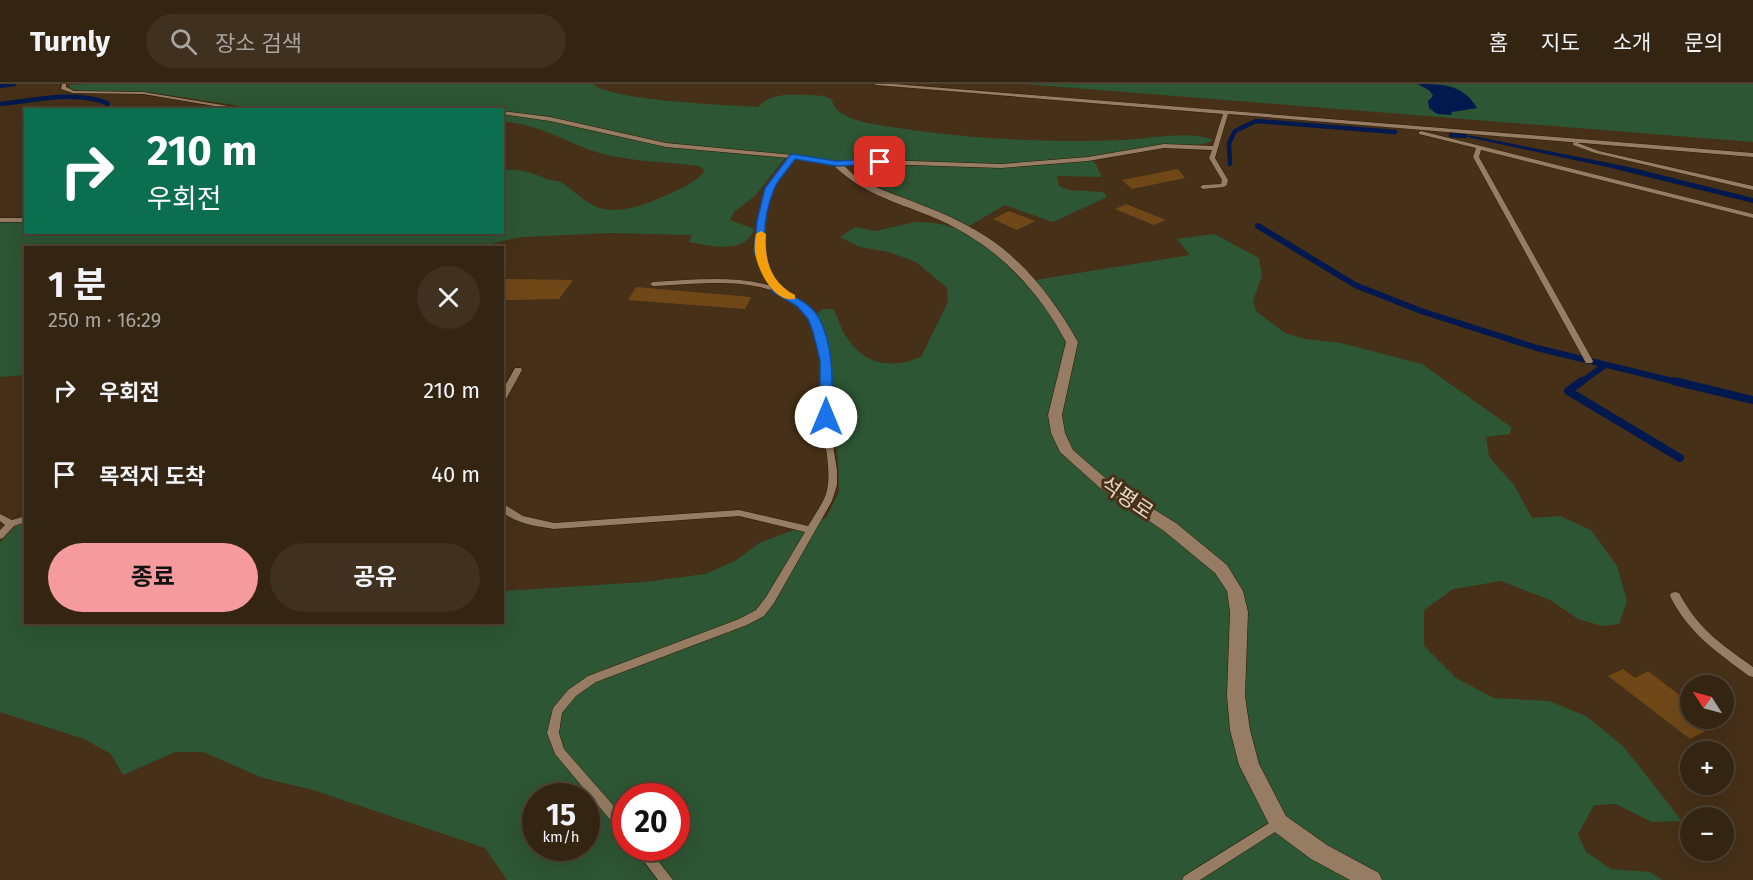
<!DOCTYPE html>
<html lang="ko">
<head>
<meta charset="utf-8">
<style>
	:root { --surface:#342412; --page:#3f3020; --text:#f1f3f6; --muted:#a9a49f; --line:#4e4132; --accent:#f59b9e }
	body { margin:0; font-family:"Fira Sans","Noto Sans KR",sans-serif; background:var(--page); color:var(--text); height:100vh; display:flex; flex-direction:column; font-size:22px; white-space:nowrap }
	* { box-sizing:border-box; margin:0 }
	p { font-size:20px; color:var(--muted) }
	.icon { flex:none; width:33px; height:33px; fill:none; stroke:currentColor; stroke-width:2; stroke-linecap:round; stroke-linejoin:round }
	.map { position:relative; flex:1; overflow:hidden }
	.side { position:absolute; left:24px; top:162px; width:480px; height:378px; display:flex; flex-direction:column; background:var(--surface); border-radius:0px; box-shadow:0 6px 24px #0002,0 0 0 2px var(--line) }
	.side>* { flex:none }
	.top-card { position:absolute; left:24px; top:24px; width:480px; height:126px; border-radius:0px; box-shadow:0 6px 24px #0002,0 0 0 2px var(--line); background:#0b6e4f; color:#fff; overflow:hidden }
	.needle { width:39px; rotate:306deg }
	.buttons { position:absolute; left:1680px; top:591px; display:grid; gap:12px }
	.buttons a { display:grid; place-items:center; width:54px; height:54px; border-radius:50%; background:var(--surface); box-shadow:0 6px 24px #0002,0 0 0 2px var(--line); font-size:30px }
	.speed { position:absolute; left:522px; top:699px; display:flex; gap:12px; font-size:30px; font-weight:700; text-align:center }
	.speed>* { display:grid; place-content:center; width:78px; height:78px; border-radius:50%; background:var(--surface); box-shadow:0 6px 24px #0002,0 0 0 2px var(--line); line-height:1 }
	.speed small { font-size:15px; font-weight:400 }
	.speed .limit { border:9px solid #d22; background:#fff; color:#111 }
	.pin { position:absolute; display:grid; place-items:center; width:51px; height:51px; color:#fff; margin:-26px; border-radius:12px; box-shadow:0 3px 9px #0006 }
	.me { position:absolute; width:66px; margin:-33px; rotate:0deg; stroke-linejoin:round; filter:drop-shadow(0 0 4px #0008) }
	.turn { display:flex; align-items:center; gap:21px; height:126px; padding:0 24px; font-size:27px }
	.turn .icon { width:78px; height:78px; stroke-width:2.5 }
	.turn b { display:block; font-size:42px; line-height:51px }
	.round { display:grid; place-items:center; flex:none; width:63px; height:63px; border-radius:32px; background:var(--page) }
	.summary { display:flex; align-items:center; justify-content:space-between; height:102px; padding:0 24px }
	h1 { font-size:36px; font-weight:700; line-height:45px }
	.primary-button { display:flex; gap:12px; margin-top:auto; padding:12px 24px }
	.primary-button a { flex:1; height:69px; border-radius:36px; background:var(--accent); color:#111; font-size:24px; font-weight:700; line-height:69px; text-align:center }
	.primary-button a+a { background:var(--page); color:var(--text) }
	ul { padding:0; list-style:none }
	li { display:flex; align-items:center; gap:18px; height:84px; padding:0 24px }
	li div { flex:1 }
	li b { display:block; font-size:22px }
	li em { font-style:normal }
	header { display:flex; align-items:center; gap:36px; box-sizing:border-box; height:84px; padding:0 30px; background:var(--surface); border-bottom:2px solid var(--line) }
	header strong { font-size:28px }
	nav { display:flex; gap:33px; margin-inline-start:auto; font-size:21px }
	.search { width:420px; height:54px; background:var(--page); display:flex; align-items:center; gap:15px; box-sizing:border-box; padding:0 21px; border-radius:33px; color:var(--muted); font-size:22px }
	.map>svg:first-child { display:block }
	.green { fill:#2d5634; fill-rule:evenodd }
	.water { fill:#01194e }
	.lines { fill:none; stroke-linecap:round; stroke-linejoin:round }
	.stream-far2 { stroke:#01194e; stroke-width:4.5 }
	.stream-far1 { stroke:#01194e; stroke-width:6 }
	.stream { stroke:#01194e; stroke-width:8 }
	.building { fill:#704818 }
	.lane-casing { stroke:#2b1801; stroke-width:1 }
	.street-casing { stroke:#2b1801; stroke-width:1 }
	.lane { fill:#957c62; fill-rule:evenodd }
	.street { fill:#957c62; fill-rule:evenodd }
	.route { fill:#1a73e8; stroke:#114b97; stroke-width:1.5 }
	.slow { fill:#f59e0b }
	.labels { text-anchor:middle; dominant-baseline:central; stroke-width:6; stroke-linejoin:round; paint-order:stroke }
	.street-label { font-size:21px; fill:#e3d5c7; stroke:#463018 }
</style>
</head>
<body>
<header>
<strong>Turnly</strong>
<div class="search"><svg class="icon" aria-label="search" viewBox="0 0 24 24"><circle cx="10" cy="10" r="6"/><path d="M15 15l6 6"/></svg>장소 검색</div>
<nav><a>홈</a><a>지도</a><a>소개</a><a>문의</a></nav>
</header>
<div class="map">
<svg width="1753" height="796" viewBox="0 0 1753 796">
	<rect width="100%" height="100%" fill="#463018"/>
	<path class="green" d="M83,0H593C613,17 727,21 758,23C772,6 803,11 824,12L831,15C834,20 834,25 841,29C856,39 880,41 898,44C970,55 1049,59 1122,56C1148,55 1189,46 1213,56C1202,64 1184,60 1171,60C1145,61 1119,69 1092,73L1102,93L1057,92L1059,102L1069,106L1104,108L1107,113L1053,138L1005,121L969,142L856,93L854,87L859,82L870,81L863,76H830L788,70L755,112L734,128L730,136L754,145C746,171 709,162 689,158L692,151L610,149L545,152L521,153L471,164H26L25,291L0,293V138H25L26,148H502L503,86C520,84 531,89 547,95C553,97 559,96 564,100C579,111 593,126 612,126C629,126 647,120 662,113C676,107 694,100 705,87L699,82C669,78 637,78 607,71C574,63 537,38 503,38L502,26L261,25L148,8L79,7L69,4L70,1Z
		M1024,0H1753V58Z
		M915,138C966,137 990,164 1023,198L1190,171L1177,155L1214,150L1259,174L1262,192L1253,217L1256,227L1285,249L1305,255L1341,259L1422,280L1511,343L1510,350L1486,353L1489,373L1514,401L1532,434L1560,432L1591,446L1617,482L1627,517L1619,540L1602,542L1578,535L1550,516L1501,497L1453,505L1424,526V562L1456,594L1494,614L1549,617L1586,632L1623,662L1682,737L1652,738L1616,720L1594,721L1578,750L1586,768L1611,785L1649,788L1663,796H507L485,764L313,706L263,694L203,668H175L123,691L111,670L84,655L0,628V458L16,441L25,437L26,538H502L503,507L644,498L705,490L735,477L761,458L826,434L839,408L838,376L832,335L831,277L826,251L816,230L823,225H833C839,234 840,245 847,254C866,282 892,285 921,273L948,218L947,204L916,178L889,168L860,163L840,153L855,143L875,147ZM536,712H586V764H536ZM626,712H676V764H626Z"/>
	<path class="water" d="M1418,0C1442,0 1463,0 1477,24L1452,28L1451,31L1437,30L1429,24L1428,17L1433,12L1430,7Z
		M1453,50L1473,52L1629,83L1753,114V119L1607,83Z"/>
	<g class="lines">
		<path class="stream-far2" d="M0,2L14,0
			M0,20C35,17 72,6 107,19V26
			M1451,51L1465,52
			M1230,80L1229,59L1235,47L1256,37L1395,48"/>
		<path class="stream-far1" d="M1258,142L1355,201L1421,227L1537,264L1681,299
			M1580,299L1605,281"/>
		<path class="stream" d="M1582,297L1568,307L1680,374
			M1674,297L1753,316"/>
	</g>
	<path class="building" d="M1178,85L1185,94L1132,105L1122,96Z
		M1126,120L1166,136L1154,141L1115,125Z
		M1009,127L1035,137L1017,146L993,135Z
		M502,195L573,196L559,215L502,216Z
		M636,203L751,213L745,225L628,216Z
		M1623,585L1635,594L1648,587L1690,619V634H1712L1719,640L1690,655L1608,592Z"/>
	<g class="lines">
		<defs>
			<path id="lane" d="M62,0H66V3L74,7L143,8L253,26H238L143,10L73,9L61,5Z
				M874,0H894L1753,69V73L1228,30L1215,74L1228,96L1227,101L1224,103L1203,105L1200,103L1203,101L1221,100L1222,96L1209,74L1212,66L1164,64L1088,77L1001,84L880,80L836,81L794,75L773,104L765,137L762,168L780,204L798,214L812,228L822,247L827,266L829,287L831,349L837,386V401L832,417L774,519L764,532L747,541L596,598L576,612L562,629L559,649L564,665L626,736V751L622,750L555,670L547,649L553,624L568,606L588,592L739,535L756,526L766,513L805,448L739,432L554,445C535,442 518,440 502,428V419L523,432L554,439L739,426L808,442C814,432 822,421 826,410C833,387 823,356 822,332C821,304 825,272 814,246C790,185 705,200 653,202L650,200L653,198C693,196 733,191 772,202L756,168L759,137L767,104L789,74L666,63L550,37L502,30V27L550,33L666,59L793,71L836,77L880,76L1001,80L1088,73L1164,60L1213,62L1223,30L876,1Z
				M1421,47L1753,130V134L1481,66L1479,73L1593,277L1592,279H1586L1473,73L1476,64L1419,50V48Z
				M1575,58L1599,67L1753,102V106L1595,69L1573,61V59Z
				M0,134H26V138H0Z
				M515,284H521L522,286L506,315L502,317V307Z
				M0,430L12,436L26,432V438L14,442L3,454L0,455V446L5,441L0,437Z
				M1675,508L1679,509C1699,546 1720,559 1753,583V593L1749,592C1717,568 1688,549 1670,512L1671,509Z
				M1279,733L1283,735L1285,739L1283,743L1200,796H1182L1184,792Z
				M634,764H648L673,796H658Z"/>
			<path id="street" d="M833,77H839L856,93L871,101C906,116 944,127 977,147C1021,172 1054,215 1078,258L1062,331L1065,349L1073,366L1110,398L1176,439L1227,481L1243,507L1248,528L1245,612L1250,646L1259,680L1286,732L1327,761L1379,789L1382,796H1350L1311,775L1272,746L1239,681L1230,646L1227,612L1230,528L1227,507L1215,489L1164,447L1100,404L1060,368L1051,349L1048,331L1066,258C1035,200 991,157 930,132C893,117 862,109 833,81Z"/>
		</defs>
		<use href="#lane" class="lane-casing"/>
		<use href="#street" class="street-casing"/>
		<use href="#lane" class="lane"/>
		<use href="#street" class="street"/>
	</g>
	<path class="route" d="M793,70L836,77L880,75L884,78L880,80L836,82L795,75C789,85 778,95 774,105C762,135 759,177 780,202C791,215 808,215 819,234C835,264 832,301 832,333L826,337L820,333V276L813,248L808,235L797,222L773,208L754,168L757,137L765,104L790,71Z"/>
	<path class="slow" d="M761,147L766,150C764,176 771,199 795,211V215C774,219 758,187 755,169C754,163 755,156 756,150Z"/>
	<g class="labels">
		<g class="street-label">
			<text transform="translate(1127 414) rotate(34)">석평로</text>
		</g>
	</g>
</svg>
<div class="buttons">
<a><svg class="needle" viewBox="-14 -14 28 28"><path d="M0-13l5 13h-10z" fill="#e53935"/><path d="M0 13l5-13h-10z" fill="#a9a49f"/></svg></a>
<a>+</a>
<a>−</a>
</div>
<div class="speed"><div>15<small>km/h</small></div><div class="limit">20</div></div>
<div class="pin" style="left:880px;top:78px;background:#d93025"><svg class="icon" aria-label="arrive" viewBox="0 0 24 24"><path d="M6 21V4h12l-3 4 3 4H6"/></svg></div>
<svg class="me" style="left:826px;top:333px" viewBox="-20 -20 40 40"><circle r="19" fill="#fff"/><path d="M0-13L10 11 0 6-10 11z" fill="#1a73e8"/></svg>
<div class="top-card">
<div class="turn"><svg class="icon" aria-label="right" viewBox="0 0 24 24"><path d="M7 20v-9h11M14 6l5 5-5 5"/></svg><div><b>210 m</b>우회전</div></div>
</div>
<section class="side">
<div class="summary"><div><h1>1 분</h1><p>250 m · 16:29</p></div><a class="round"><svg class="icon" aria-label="close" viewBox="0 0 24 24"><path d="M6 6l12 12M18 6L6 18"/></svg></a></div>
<ul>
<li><svg class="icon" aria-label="right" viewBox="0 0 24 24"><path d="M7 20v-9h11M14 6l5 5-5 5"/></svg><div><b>우회전</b></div><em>210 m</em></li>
<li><svg class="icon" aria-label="arrive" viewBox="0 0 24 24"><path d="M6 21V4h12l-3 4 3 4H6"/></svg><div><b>목적지 도착</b></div><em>40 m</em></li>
</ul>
<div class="primary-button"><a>종료</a><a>공유</a></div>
</section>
</div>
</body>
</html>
